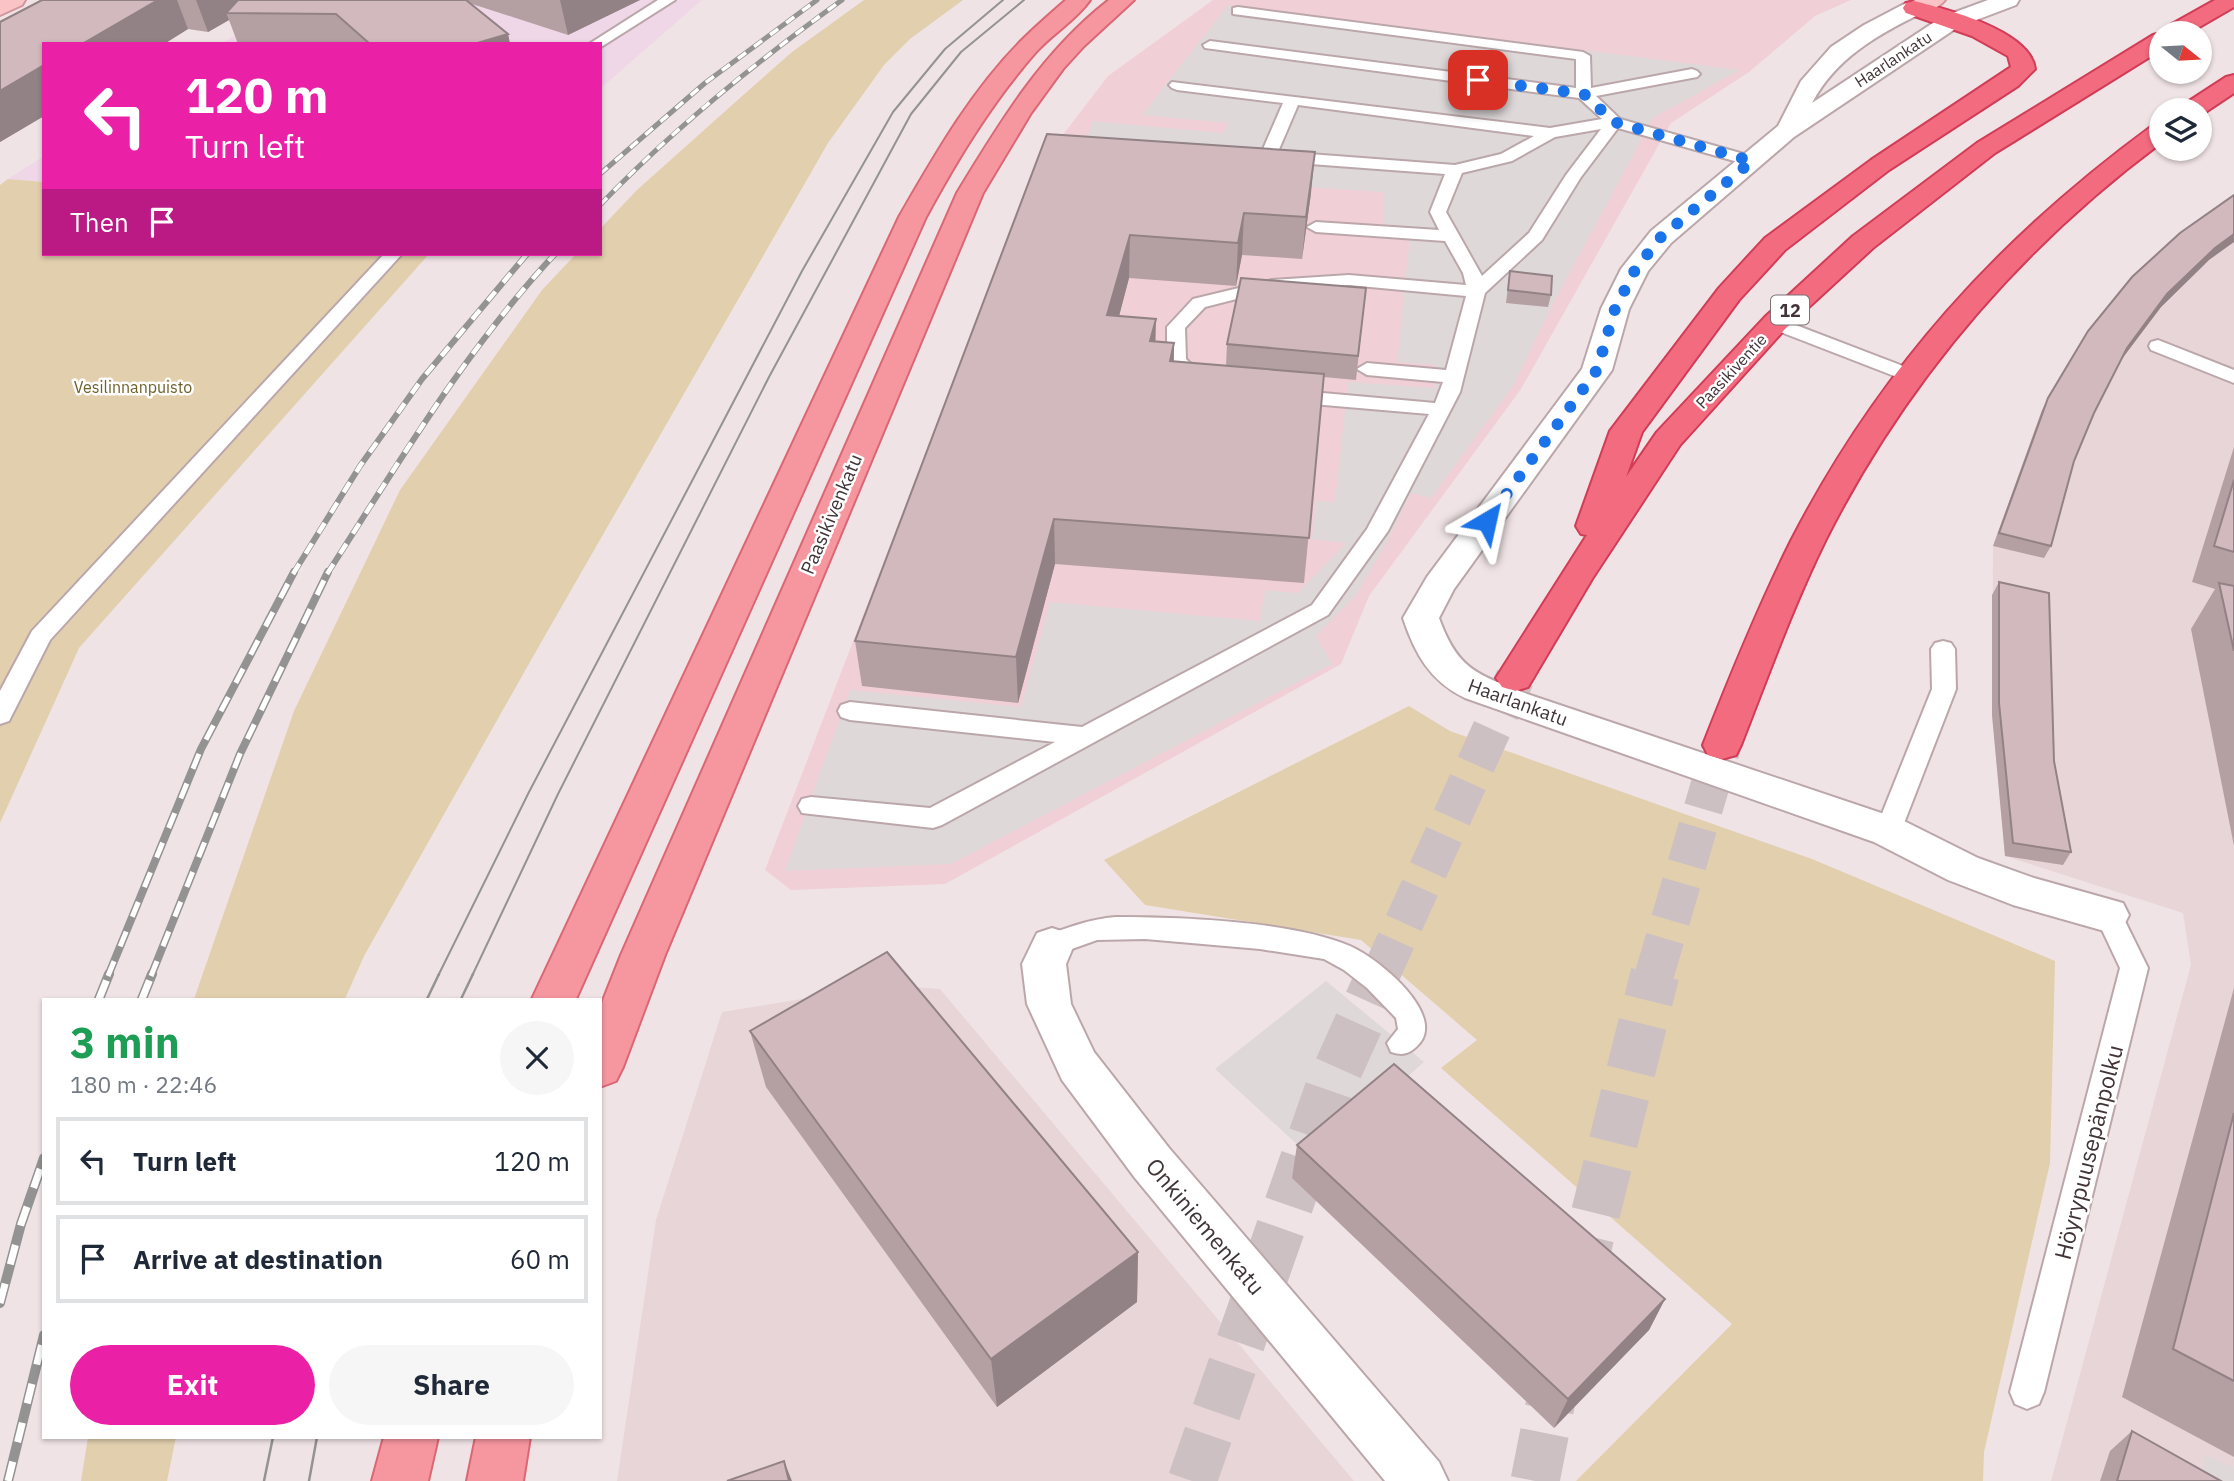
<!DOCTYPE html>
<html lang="en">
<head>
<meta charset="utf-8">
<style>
	:root { --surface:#fff; --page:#f6f6f7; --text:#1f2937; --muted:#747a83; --line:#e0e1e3; --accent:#ea20a6 }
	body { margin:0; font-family:"IBM Plex Sans",sans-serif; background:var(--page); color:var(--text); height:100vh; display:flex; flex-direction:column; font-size:26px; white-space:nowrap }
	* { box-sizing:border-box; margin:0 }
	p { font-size:23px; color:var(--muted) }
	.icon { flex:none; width:38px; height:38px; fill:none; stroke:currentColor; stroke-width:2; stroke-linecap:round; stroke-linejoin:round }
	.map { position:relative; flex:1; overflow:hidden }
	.drawer { position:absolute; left:42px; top:998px; width:560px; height:441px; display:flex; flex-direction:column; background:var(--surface); border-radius:0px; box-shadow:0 2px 5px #0004 }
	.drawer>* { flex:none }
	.guide { position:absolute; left:42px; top:42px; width:560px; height:214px; border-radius:0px; box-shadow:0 2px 5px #0004; background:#ea20a6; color:#fff; overflow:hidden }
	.needle { width:46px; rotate:108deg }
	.controls { position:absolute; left:2149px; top:21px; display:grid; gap:14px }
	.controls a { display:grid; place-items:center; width:63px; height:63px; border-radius:50%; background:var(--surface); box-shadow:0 2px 5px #0004; font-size:35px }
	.pin { position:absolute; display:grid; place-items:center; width:60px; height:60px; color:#fff; margin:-30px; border-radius:14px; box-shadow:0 4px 10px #0006 }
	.me { position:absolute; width:77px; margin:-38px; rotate:36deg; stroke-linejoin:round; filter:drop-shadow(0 0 5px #0008) }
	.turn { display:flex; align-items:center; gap:24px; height:147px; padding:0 28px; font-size:32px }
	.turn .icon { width:91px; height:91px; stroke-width:2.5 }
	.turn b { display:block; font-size:49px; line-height:60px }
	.then { display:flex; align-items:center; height:66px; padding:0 28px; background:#0003; gap:14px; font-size:26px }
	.round { display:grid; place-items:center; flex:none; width:74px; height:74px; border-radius:37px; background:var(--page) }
	.overview { display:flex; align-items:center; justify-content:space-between; height:119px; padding:0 28px }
	h1 { font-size:42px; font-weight:700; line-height:52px; color:#1e9e55 }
	.cta { display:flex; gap:14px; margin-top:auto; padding:14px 28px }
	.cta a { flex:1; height:80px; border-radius:42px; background:var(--accent); color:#fff; font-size:28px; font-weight:700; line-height:80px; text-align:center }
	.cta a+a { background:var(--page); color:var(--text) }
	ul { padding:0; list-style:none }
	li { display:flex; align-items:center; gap:21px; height:88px; margin:0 14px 10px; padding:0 14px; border:4px solid var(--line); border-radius:0px }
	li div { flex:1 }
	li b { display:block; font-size:26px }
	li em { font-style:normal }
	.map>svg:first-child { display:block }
	.residential { fill:#e8d5d8 }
	.commercial { fill:#f1cfd7 }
	.medical { fill:#f0d7e8 }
	.green { fill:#e2cfae }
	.parking { fill:#ded8d9 }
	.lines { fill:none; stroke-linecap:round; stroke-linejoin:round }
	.highway-tunnel-far1 { stroke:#cdc0c2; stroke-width:39; stroke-dasharray:39 19; stroke-linecap:butt }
	.highway-tunnel { stroke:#cdc0c2; stroke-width:49; stroke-dasharray:49 24; stroke-linecap:butt }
	.lane-casing { stroke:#bba7aa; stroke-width:4 }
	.street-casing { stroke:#bba7aa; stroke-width:4 }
	.secondary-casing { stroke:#d0989c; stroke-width:4 }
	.primary-casing { stroke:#da6774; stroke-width:4 }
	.highway-casing { stroke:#d13c57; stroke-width:4 }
	.lane { fill:#fff; fill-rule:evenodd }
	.street { fill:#fff; fill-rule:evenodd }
	.secondary { fill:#fac3c6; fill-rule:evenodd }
	.primary { fill:#f6969f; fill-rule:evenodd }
	.highway { fill:#f36b7f; fill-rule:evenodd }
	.tram-far1 { stroke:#939393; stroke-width:2 }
	.tram { stroke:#939393; stroke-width:2.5 }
	.rail-far3-casing { stroke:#939393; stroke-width:5 }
	.rail-far2-casing { stroke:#939393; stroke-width:6 }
	.rail-far1-casing { stroke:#939393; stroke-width:8 }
	.rail-casing { stroke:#939393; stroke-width:10 }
	.rail-far3 { stroke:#fff; stroke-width:3.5; stroke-dasharray:10; stroke-linecap:butt }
	.rail-far2 { stroke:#fff; stroke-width:4.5; stroke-dasharray:12; stroke-linecap:butt }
	.rail-far1 { stroke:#fff; stroke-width:5; stroke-dasharray:16; stroke-linecap:butt }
	.rail { stroke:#fff; stroke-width:7; stroke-dasharray:20; stroke-linecap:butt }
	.wall { fill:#b49fa3 }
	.shaded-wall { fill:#928285 }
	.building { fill:#d1b9be; stroke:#928285; stroke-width:2 }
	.route { stroke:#1a73e8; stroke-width:12; stroke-dasharray:0 21.6 }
	.labels { text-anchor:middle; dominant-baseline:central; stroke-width:5; stroke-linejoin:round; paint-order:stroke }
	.far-street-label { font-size:16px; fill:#413437; stroke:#fff }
	.far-park-label { font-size:16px; fill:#6e622c; stroke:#fff }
	.shield { fill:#fff; stroke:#7a7173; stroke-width:2 }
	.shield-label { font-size:18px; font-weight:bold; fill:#413437 }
	.street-label { font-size:19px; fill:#413437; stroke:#fff }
	.near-street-label { font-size:23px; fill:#413437; stroke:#fff }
</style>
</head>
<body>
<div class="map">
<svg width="2234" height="1481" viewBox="0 0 2234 1481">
	<rect width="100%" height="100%" fill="#f0e3e5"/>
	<path class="residential" d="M2234,203V1481H2051L2191,965L2183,913L2005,856L1992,715L1993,546L2042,410L2082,343Z
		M887,985L940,989L1354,1481H617L656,1220L722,1012Z"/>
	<path class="commercial" d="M1213,0H1851L1815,16L1749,72L1671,123L1521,389L1369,596L1341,664L945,884L791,890L765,870L1033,174L1108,76Z"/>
	<path class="medical" d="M290,0H702L600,89V44H221Z
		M44,156V182L8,179Z"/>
	<path class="green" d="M864,0H963L910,39L884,65L828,143L539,646L364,956L345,999H194L294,711L400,490L542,290L576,254H600V229L637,190L750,89L792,52Z
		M8,179L44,182V254H429L79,648L0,823V185Z
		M1409,706L1450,731L1812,859L2055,961L2050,1163L1984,1452L1983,1481H1576L1732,1324L1441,1068L1477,1040L1361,940L1145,905L1104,860Z
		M88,1437H176L167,1481H81Z"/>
	<path class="parking" d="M1228,5L1740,70L1653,118L1548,313L1513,386L1431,498L1411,493L1387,542L1356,595L1316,636L1332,664L951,864L785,871L850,690L1021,707L1050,602L1260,621L1265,590L1298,593L1346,543L1312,539L1316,501L1335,502L1348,382L1435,388L1436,365L1397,362L1411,227L1383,224V192L1078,172L1092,121L1223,133L1229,123L1142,115Z
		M1326,981L1424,1062L1314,1160L1215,1069Z
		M2206,1455L2234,1468V1481H2200Z"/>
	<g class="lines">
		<path class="highway-tunnel-far1" d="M1380,976L1515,678
			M1654,976L1722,745"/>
		<path class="highway-tunnel" d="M1578,1284L1655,974
			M1192,1481L1330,1087L1381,974
			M1535,1481L1557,1370"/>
		<defs>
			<path id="lane" d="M658,0H675L601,47L600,44H589Z
				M1238,7L1583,52L1590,56L1591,88L1692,69L1697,71L1700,74L1697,77L1596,96L1620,119L1758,158L1760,161L1752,166L1618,128L1581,177L1542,240L1485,293L1460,392L1388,531L1328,615L942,825L933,828L802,813L798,806L802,799L811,797L930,808L1055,742L850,720L841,717L838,711L841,705L850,702L1082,727L1312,605L1367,529L1429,414L1289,402L1279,396L1289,390L1435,403L1443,382L1367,375L1357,369L1367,363L1446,370L1466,296L1349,285L1272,290L1205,307L1185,328L1186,359L1208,381L1211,385L1208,389H1194L1170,364L1167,360V327L1193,299L1272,280L1349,275L1466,285L1463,273L1445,241L1316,232L1307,227L1316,222L1439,230L1430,212L1445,174L1283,162L1275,157L1268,161L1262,159L1260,156L1283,103L1177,90L1172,88L1169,85L1172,82L1550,128L1602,119L1579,98L1205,48L1203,45L1210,41L1576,88V59L1233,14V8ZM1298,105L1534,136L1501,154L1455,165L1283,152L1277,154ZM1601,129L1566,175L1529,233L1482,276L1446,212L1462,173L1512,161L1555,137Z
				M384,254H402L50,640L9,721L0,724V691L32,631Z
				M1775,317L1916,371L1919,375L1916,379H1902L1768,327L1766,323L1768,319Z
				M2158,340L2234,370V383L2151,350L2149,346L2151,342Z
				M1943,641L1951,643L1955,649L1956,689L1901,831L1897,838L1888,841L1879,838L1875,831L1932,689L1931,649L1935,643Z
				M2108,904L2118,907L2148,968L2044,1392L2039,1404L2027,1409L2015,1404L2010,1392L2120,968L2095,915L2098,907Z
				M1116,917C1181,917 1291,921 1350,946C1378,958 1452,1018 1415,1048C1407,1055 1401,1055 1391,1052L1387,1043L1398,1029L1396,1018L1367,988L1344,970L1324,959L1260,949L1145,939L1097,940L1052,956L1042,953L1038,945L1042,937C1067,928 1089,919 1116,917Z"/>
			<path id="street" d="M1988,0H2019L2016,5L1958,27L1794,137L1671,243L1648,271L1629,309L1612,370L1454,589L1439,618C1458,671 1478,674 1527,694L1902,820L1978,858L2034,878L2123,903L2129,915L2123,927L2108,932L2013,905L1948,880L1874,842L1465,698C1430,681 1415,654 1403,618L1427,577L1582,369L1601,309L1621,269L1651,231L1778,126L1801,81L1831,47L1864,25L1906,3H1922L1925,8L1922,13C1877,35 1836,58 1812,103L1942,17Z
				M1052,928L1067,933L1074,945L1066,964L1071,1004L1094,1052L1169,1148L1439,1462L1448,1481H1385L1135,1178L1062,1080L1027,1004L1022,964L1037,933Z"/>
			<path id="secondary" d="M0,0H25L22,5L0,15Z
				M1915,0H1945C1937,10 1918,16 1906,13L1903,8Z"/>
			<path id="primary" d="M1066,0H1090C1076,20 1052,34 1036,52C992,102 958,158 926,217L576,999H532L899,217C935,155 971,91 1022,40C1036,26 1051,13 1066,0Z
				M1109,0H1134L1084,46L1063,69L1031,113L983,193L665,955L623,1067L616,1081L600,1087V1008L621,955L957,193C1000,122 1043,51 1109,0Z
				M384,1437H438L428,1481H372Z
				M476,1437H530L523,1481H467Z"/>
			<path id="highway" d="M2215,0H2234V7L2189,33H2162L2165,28Z
				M1914,1C1946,9 2031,31 2035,69L2018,86L1889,170L1785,250L1739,300L1642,432L1626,477L1657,432L1765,317L1853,236L1977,143L2153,35L2161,33V50L1995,153L1873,248L1785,329L1680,445L1592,579L1528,687L1515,691L1502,687L1496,678L1587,535L1581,534L1576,526L1610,431L1719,288L1765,238L1871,160L2011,67L2008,56L1972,36L1906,13L1903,8L1906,3Z
				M2234,75V93L2201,115L2200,110H2180L2183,105L2226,77Z
				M2161,124V143C2019,249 1906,381 1826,539C1793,606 1768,676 1741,745L1736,755L1722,759L1708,755L1703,745C1730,676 1758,607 1791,541C1879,370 1998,239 2152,126Z"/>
		</defs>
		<use href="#lane" class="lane-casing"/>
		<use href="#street" class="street-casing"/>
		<use href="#secondary" class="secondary-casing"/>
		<use href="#primary" class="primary-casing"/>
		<use href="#highway" class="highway-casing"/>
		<use href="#lane" class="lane"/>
		<use href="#street" class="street"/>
		<use href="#secondary" class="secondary"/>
		<use href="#primary" class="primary"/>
		<use href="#highway" class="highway"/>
		<path class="tram-far1" d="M438,976L529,792L802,271L893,112L945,49L1003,0
			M472,976L558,794L769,377L911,114L961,52L1024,0"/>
		<path class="tram" d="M427,999L439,974
			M461,999L473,974
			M264,1481L273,1437
			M309,1481L317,1437"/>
		<defs>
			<path id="rail-far3" d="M600,174L705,83L817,0
				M600,205C674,128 756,62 842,0"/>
			<path id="rail-far2" d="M293,574L360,466L422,379L527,254
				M327,574C398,464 465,350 555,254"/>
			<path id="rail-far1" d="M108,976L201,749L294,572
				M151,976L240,754L328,572"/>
			<path id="rail" d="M99,999L109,974
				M142,999L152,974
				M0,1303L21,1224L44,1158
				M8,1481L44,1335"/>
		</defs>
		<use href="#rail-far3" class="rail-far3-casing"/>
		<use href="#rail-far2" class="rail-far2-casing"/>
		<use href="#rail-far1" class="rail-far1-casing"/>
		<use href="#rail" class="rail-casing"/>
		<use href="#rail-far3" class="rail-far3"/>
		<use href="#rail-far2" class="rail-far2"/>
		<use href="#rail-far1" class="rail-far1"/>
		<use href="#rail" class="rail"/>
	</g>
	<path class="wall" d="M42,0H640L568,35L469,3L508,34L510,44H238L229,20L208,32L188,29L164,44H44V116L0,142Z
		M1047,134L1311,193L1302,259L1242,255L1236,286L1129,278L1119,316L1155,342L1174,343V361L1226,366L1227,344L1366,288L1356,380L1324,377L1304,583L1055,564L1018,703L862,686L855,641Z
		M2209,260L2161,307L2121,360L2093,414L2074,461L2051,546L2044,558L1993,546L2042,410L2048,398Z
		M1510,271L1551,295L1548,307L1506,303Z
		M2234,447V846L2191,629L2215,589L2192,582Z
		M1999,582L2054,761L2071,852L2063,865L2005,856L1992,715V595Z
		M2234,988V1457L2122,1397Z
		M750,1031L1138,1252L1137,1302L997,1407L766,1087Z
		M1297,1145L1665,1299L1649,1330L1554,1428L1292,1178Z
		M2132,1431L2221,1481H2100L2110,1451Z"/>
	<path class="shaded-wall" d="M158,0H177L188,29L164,44H82Z
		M196,0H261L226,13L229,20L208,32Z
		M560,0H640L568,35Z
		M508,34L510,44H474Z
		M44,65V116L0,142V91Z
		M1315,152L1311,193L1302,259L1306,217Z
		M1244,213L1242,255L1236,286L1238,243Z
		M2234,234V242L2209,260L2161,307L2121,360L2127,348L2167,294L2215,248Z
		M1130,235L1129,278L1108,358L1107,315Z
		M1156,319L1155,362L1150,341Z
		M1174,343L1173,387L1170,361Z
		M1054,519L1055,564L1018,703L1016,657Z
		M1138,1252L1137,1302L997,1407L991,1359Z
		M1665,1299L1649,1330L1554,1428L1568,1399Z
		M784,1461L792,1481H789Z"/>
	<path class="building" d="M42,0H158L82,44H44V65L0,91V22Z
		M238,0H466L508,34L474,44H370L336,14L226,13Z
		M1047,134L1315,152L1306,217L1244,213L1238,243L1130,235L1107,315L1156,319L1150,341L1174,343L1170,361L1324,374L1309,538L1054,519L1016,657L855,641Z
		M2234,195V234L2215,248L2167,294L2127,348L2094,413L2074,461L2051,546L1999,533L2048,398L2088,331L2132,277L2180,233Z
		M1510,271L1552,276L1551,295L1508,290Z
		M1241,278L1366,288L1358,356L1227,344Z
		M2234,480V552L2214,546Z
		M1999,582L2049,593L2054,761L2071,852L2013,843L1999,703Z
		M2219,583L2234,586V651Z
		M887,952L1138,1252L991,1359L750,1031Z
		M1394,1064L1665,1299L1568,1399L1297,1145Z
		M2234,1113V1381L2173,1349Z
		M2132,1431L2221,1481H2117Z
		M784,1461L789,1481H727Z"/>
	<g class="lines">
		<path class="route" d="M1478,80L1584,94L1614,122L1752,161L1661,237L1635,270L1615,309L1597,370L1487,521"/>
	</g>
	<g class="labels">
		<g class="far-street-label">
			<text transform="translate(1893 59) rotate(-33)">Haarlankatu</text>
			<text transform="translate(1731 371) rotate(-47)">Paasikiventie</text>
		</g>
		<g class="far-park-label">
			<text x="133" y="387">Vesilinnanpuisto</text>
		</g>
		<rect class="shield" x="1771" y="295.5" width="38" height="29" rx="5"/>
		<g class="shield-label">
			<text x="1790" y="310">12</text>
		</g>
		<g class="street-label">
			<text transform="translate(831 514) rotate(-67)">Paasikivenkatu</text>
			<text transform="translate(1518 702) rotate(20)">Haarlankatu</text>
		</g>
		<g class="near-street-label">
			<text transform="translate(2088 1152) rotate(-76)">Höyrypuusepänpolku</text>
			<text transform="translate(1206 1226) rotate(50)">Onkiniemenkatu</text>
		</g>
	</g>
</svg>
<div class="controls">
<a><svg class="needle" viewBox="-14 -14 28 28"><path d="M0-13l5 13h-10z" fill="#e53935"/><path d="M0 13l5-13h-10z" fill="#747a83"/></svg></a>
<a><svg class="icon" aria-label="layers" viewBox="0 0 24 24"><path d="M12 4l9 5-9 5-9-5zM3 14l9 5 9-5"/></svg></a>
</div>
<div class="pin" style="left:1478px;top:80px;background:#d93025"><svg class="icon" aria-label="arrive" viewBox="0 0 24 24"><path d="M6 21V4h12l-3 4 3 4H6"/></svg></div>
<svg class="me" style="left:1487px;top:521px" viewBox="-20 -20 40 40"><path d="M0-17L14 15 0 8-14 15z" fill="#1a73e8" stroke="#fff" stroke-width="4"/></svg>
<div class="guide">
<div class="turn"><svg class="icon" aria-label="left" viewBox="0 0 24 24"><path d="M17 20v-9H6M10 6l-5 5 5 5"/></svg><div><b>120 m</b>Turn left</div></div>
<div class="then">Then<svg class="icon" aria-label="arrive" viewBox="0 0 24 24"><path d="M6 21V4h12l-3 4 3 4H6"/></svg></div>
</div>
<section class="drawer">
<div class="overview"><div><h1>3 min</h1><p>180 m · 22:46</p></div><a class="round"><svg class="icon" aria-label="close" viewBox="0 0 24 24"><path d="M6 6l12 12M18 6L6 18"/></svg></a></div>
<ul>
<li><svg class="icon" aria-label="left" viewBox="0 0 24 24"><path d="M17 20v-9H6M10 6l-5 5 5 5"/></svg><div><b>Turn left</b></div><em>120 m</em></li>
<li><svg class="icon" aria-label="arrive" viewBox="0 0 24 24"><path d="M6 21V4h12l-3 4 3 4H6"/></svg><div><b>Arrive at destination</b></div><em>60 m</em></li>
</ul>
<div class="cta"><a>Exit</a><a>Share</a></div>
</section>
</div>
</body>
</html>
